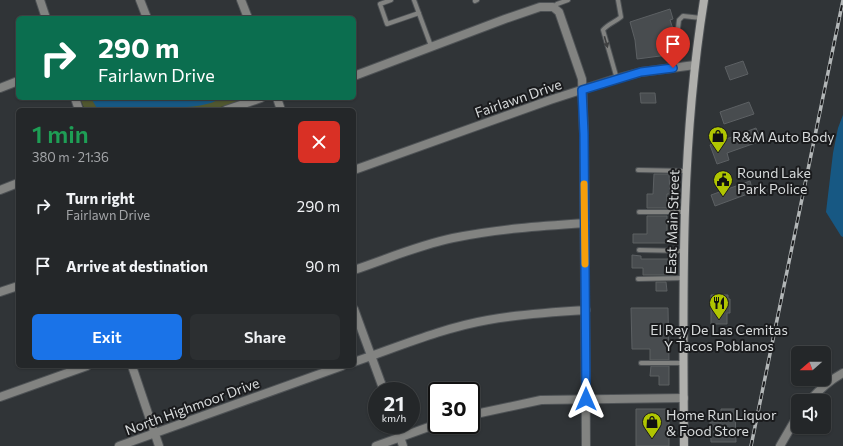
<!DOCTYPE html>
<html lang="en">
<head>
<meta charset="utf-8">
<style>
	:root { --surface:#242729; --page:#2c2f31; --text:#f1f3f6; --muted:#a3a5a8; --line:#414446; --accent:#1a73e8 }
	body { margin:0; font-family:Commissioner,sans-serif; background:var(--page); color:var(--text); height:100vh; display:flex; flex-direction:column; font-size:15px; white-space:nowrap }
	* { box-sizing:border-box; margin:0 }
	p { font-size:13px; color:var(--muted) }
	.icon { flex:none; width:22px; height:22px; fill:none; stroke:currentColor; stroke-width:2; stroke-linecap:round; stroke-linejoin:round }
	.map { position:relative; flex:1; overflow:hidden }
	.details { position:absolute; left:16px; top:108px; width:340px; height:260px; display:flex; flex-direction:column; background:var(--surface); border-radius:6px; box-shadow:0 1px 3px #0004,0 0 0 1px var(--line) }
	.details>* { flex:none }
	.hud { position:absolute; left:16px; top:16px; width:340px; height:84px; border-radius:6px; box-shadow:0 1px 3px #0004,0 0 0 1px var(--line); background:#0b6e4f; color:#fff; overflow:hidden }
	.needle { width:26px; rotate:250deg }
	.controls { position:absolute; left:791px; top:346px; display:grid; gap:8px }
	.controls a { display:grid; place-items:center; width:40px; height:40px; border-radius:6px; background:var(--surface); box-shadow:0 1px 3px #0004,0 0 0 1px var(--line); font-size:20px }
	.speed { position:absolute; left:368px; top:382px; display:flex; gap:8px; font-size:20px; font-weight:700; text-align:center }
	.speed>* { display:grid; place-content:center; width:52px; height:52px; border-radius:50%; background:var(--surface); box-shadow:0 1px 3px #0004,0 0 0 1px var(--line); line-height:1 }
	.speed small { font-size:10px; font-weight:400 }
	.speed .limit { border:2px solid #111; border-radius:6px; background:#fff; color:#111 }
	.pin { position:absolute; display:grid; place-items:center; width:34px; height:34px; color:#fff; margin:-41px -17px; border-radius:50% 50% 50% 0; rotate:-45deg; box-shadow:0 0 4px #0007 }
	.pin .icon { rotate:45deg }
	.me { position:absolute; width:44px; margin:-22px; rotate:0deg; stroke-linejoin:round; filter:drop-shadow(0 0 3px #0008) }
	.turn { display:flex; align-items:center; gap:14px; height:84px; padding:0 16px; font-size:18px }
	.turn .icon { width:52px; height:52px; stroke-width:2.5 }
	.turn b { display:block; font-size:28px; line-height:34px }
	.round { display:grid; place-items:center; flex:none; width:42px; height:42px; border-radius:6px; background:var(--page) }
	.overview { display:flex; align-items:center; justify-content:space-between; height:68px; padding:0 16px }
	h1 { font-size:24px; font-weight:600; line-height:30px; color:#1e9e55 }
	.primary-button { display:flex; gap:8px; margin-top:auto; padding:8px 16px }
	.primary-button a { flex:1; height:46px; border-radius:6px; background:var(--accent); color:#fff; font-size:16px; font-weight:600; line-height:46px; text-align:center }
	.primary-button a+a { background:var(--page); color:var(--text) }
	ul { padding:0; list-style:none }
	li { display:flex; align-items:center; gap:12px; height:60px; padding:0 16px }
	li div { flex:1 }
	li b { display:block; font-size:15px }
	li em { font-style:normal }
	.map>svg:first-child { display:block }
	.green { fill:#505730 }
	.water { fill:#175883 }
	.building { fill:#484c4f; stroke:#5c6063 }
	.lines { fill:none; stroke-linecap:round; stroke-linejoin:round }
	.lane-casing { stroke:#4e5255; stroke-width:6 }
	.street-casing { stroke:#4e5255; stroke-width:10 }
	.secondary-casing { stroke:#4e5255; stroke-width:10 }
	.lane { stroke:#828381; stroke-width:4 }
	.street { stroke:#828381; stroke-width:8 }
	.secondary { stroke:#afafac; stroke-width:8 }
	.rail-casing { stroke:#b2b6b7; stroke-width:3.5 }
	.rail { stroke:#1a1b1d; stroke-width:2; stroke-dasharray:6; stroke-linecap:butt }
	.oneway { fill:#3e3f40 }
	.route-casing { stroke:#114b97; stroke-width:10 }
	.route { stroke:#1a73e8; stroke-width:7 }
	.slow { stroke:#f59e0b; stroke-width:7 }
	.labels { text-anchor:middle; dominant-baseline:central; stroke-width:4; stroke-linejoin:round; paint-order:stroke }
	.street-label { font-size:14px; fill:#d7dadb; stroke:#1a1b1d }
	.poi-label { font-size:14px; fill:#d7dadb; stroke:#1a1b1d; text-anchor:start }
</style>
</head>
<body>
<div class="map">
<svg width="843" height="446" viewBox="0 0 843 446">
	<rect width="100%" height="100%" fill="#303437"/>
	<path class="green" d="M80,98H247L212,110H85Z"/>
	<path class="water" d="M91,98H220C210,107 184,107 171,108L167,110H98Z
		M843,115V237L841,236L826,212L833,153L838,128Z"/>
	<path class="building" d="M670,9L673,19L670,20L673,29L669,31L671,43H667L668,55L637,59L635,40L630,22Z
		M743,61L748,74L730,80L725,67Z
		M640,93H655L656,103H641Z
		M749,102L754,114L724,124L720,112Z
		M756,128L761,141L727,153L729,160L717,164L710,145Z
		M654,174H669L670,194H667V208H647V194H653Z
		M750,181L753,192L715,206L711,195Z
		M647,216H667V234H669V243H633V234H647Z
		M632,255L641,256V259H668V275H643V268H632Z
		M656,282H666L667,291H656Z
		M711,295H728V299H730V313H727V324H711Z
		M631,308H668L669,360H650V349H632Z
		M651,366H669V385H659V376H650Z
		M636,409H669V446H636Z
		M721,409H735L736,442H711L710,422H721Z"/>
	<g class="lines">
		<defs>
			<path id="lane" d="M391,0L380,4L387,24L419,13
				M414,0L431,46
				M475,1L477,0
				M554,7L557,4L568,0
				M673,68L679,20L683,16L701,18
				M617,79L603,30C608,24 615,22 621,17L618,0
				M638,170L686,171
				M639,212H684
				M639,250L683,251
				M638,279L683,278
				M641,363H683"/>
			<path id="street" d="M40,0L46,18
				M140,0L147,18
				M241,0L248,18
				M354,76L505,19L540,7H553L559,12L582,79L584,134L586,446
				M0,88L18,81
				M75,98L79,110
				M277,98L281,110
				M226,110L261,98
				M354,170L550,100L615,79L641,72L695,65
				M0,190L18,183
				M354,270C387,259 419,245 453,238C497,229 541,226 585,223
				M0,292L18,286
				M354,309L384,391
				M354,362C398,347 442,328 488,320C520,314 553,312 586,310
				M132,366L159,446
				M0,397L87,366
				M809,401C819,390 830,380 843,373
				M471,415L541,400L684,398
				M396,425L403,446
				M119,446L342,366
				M376,446L437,424
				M780,446L798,415"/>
			<path id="secondary" d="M684,446C683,297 680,148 704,0"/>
		</defs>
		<use href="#lane" class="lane-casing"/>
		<use href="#street" class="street-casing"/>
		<use href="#secondary" class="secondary-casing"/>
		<use href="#lane" class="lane"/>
		<use href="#street" class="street"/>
		<use href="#secondary" class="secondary"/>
		<defs>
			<path id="rail" d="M751,446L843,0"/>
		</defs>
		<use href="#rail" class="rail-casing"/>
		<use href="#rail" class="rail"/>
	</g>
	<defs><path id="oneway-solid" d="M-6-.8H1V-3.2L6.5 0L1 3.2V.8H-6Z"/></defs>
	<use class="oneway" href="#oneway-solid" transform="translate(606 42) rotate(74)"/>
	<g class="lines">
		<defs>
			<path id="route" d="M586,399L584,134L582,90L641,72L673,68"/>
		</defs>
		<use href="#route" class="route-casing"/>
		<use href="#route" class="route"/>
		<path class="slow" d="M584,184L585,264"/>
	</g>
	<defs>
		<symbol id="shop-pin" viewBox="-11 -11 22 30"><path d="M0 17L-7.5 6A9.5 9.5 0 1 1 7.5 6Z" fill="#b0c501" stroke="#1a1b1d"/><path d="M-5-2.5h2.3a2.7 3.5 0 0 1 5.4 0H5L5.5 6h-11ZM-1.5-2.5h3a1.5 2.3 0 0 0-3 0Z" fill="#111"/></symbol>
		<symbol id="civic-pin" viewBox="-11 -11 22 30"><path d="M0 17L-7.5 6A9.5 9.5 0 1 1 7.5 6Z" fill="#b0c501" stroke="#1a1b1d"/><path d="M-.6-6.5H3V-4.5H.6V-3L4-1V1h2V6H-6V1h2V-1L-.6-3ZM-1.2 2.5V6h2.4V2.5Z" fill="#111"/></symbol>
		<symbol id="restaurant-pin" viewBox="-11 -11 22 30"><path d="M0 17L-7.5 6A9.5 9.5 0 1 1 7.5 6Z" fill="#b0c501" stroke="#1a1b1d"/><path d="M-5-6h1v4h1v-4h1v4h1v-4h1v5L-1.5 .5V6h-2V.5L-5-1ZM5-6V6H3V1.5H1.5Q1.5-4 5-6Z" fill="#111"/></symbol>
	</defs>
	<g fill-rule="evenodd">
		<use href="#shop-pin" x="707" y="125" width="22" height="30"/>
		<use href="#civic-pin" x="712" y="169" width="22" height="30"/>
		<use href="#restaurant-pin" x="708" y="292" width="22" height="30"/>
		<use href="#shop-pin" x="641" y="411" width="22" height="30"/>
	</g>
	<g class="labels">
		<g class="street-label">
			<text transform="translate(518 98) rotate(-19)">Fairlawn Drive</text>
			<text transform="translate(672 222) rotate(-88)">East Main Street</text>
			<text transform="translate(192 406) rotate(-20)">North Highmoor Drive</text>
		</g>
		<g class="poi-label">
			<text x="732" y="136">R&amp;M Auto Body</text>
			<text x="737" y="172">Round Lake<tspan x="737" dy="16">Park Police</tspan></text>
			<text x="719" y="329" text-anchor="middle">El Rey De Las Cemitas<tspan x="719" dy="16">Y Tacos Poblanos</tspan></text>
			<text x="666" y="414">Home Run Liquor<tspan x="666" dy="16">&amp; Food Store</tspan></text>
		</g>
	</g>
</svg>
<div class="controls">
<a><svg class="needle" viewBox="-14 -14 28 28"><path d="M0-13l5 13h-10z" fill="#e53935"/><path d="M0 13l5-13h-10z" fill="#a3a5a8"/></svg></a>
<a><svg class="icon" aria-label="sound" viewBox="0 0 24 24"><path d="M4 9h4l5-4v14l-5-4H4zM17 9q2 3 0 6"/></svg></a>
</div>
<div class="speed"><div>21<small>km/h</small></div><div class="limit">30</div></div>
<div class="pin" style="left:673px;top:68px;background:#d93025"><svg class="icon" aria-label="arrive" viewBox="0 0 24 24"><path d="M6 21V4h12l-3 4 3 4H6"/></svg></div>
<svg class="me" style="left:586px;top:399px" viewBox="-20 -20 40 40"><path d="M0-17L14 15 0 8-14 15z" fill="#1a73e8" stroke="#fff" stroke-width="4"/></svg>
<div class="hud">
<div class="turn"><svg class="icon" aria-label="right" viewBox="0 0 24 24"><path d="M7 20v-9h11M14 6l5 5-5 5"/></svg><div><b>290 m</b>Fairlawn Drive</div></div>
</div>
<section class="details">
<div class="overview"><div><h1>1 min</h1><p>380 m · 21:36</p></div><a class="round" style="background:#d93025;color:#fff"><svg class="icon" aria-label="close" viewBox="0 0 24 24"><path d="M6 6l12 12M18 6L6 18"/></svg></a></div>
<ul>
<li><svg class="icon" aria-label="right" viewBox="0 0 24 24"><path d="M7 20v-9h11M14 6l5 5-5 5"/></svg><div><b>Turn right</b><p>Fairlawn Drive</p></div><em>290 m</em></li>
<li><svg class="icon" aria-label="arrive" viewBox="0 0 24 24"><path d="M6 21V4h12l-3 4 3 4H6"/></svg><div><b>Arrive at destination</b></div><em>90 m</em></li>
</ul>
<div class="primary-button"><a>Exit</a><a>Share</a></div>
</section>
</div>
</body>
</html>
